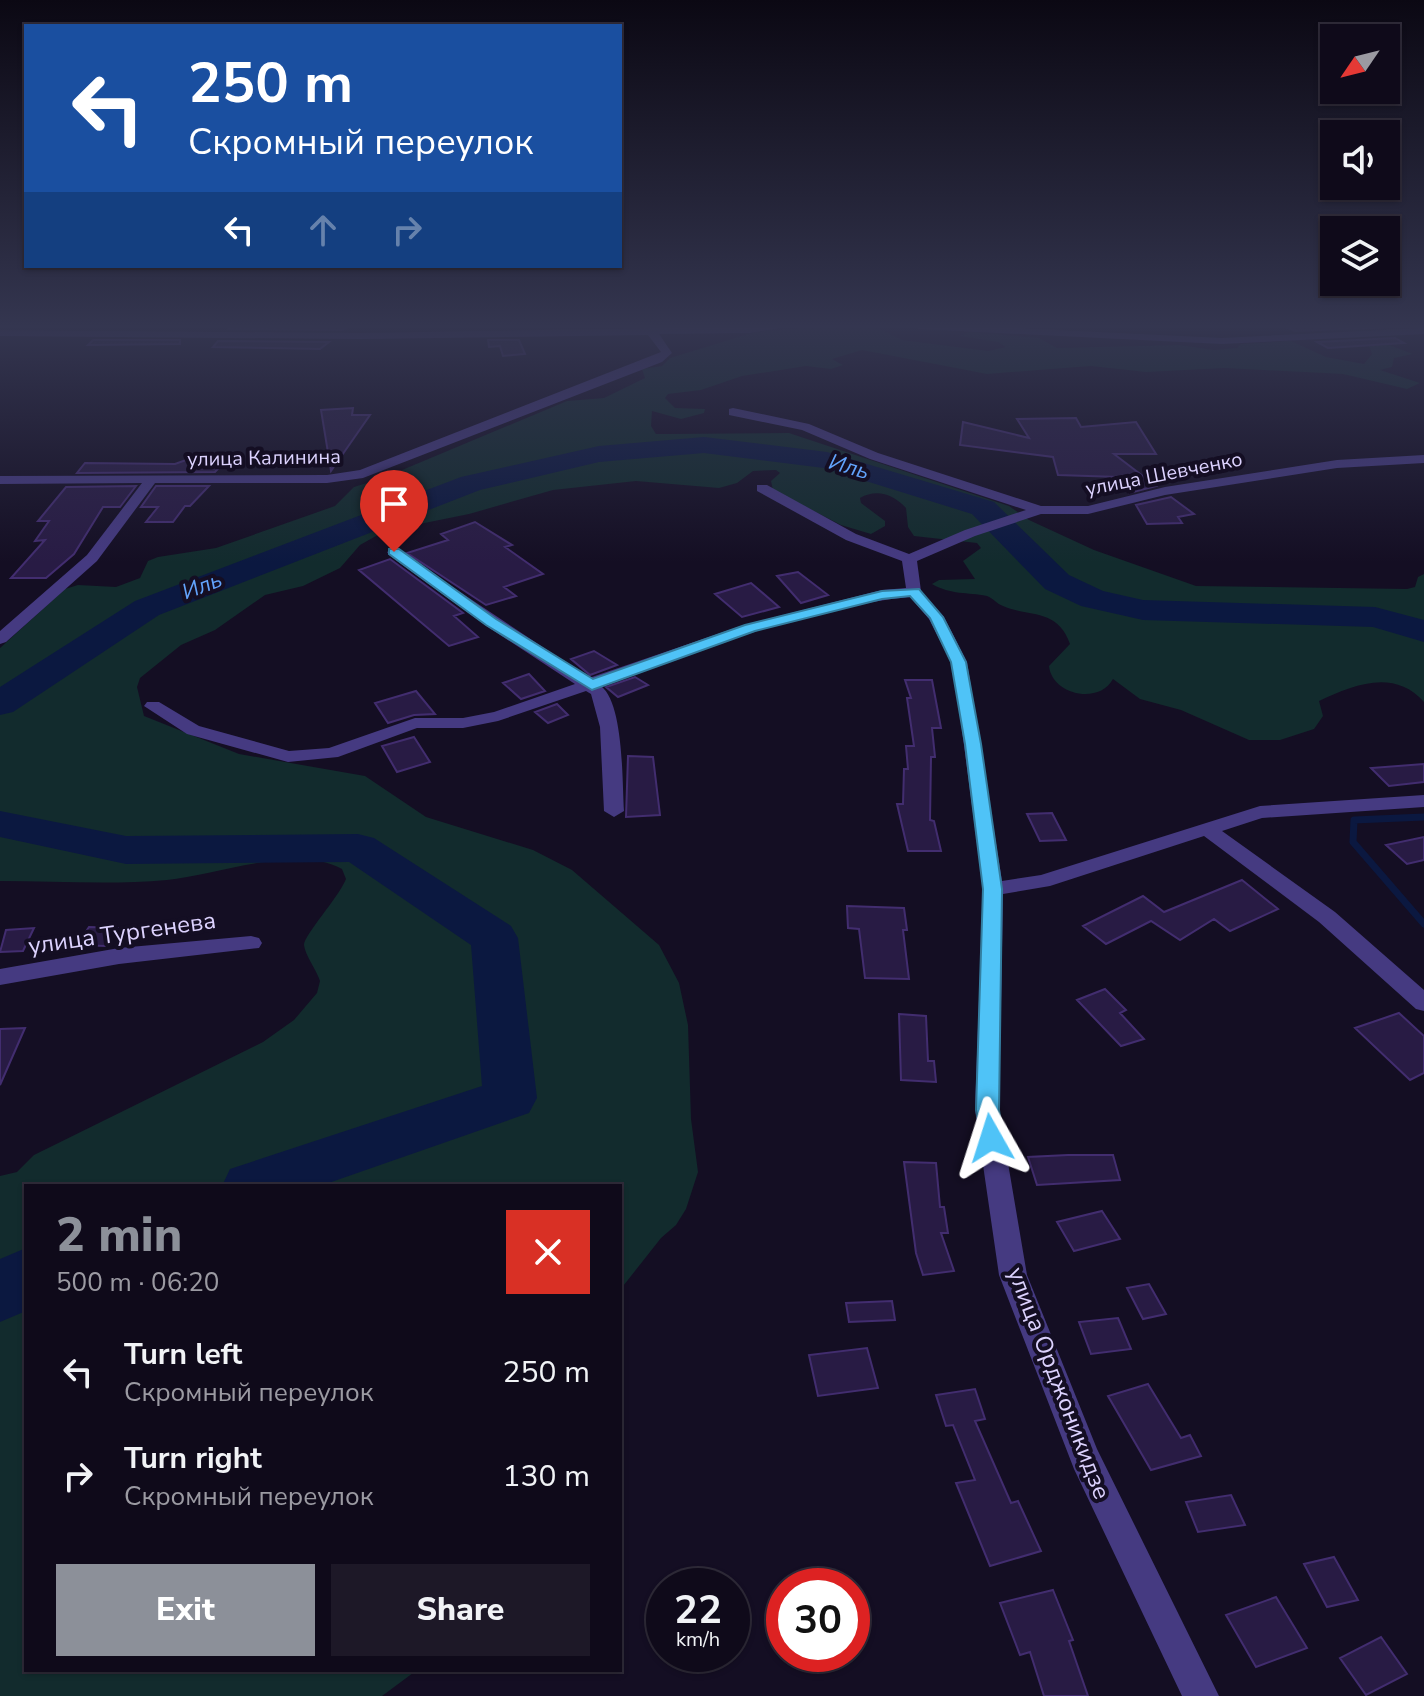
<!DOCTYPE html>
<html lang="en">
<head>
<meta charset="utf-8">
<style>
	:root { --surface:#0f0a1a; --page:#1d1827; --text:#f1f3f6; --muted:#9b9aa2; --line:#2f2b39; --accent:#8c9099 }
	body { margin:0; font-family:"Nunito Sans",sans-serif; background:var(--page); color:var(--text); height:100vh; display:flex; flex-direction:column; font-size:30px; white-space:nowrap }
	* { box-sizing:border-box; margin:0 }
	p { font-size:26px; color:var(--muted) }
	.icon { flex:none; width:44px; height:44px; fill:none; stroke:currentColor; stroke-width:2; stroke-linecap:round; stroke-linejoin:round }
	.map { position:relative; flex:1; overflow:hidden }
	.details { position:absolute; left:24px; top:1184px; width:598px; height:488px; display:flex; flex-direction:column; background:var(--surface); border-radius:0px; box-shadow:0 2px 6px #0004,0 0 0 2px var(--line) }
	.details>* { flex:none }
	.guide { position:absolute; left:24px; top:24px; width:598px; height:244px; border-radius:0px; box-shadow:0 2px 6px #0004,0 0 0 2px var(--line); background:#1a4fa0; color:#fff; overflow:hidden }
	.needle { width:52px; rotate:235deg }
	.buttons { position:absolute; left:1320px; top:24px; display:grid; gap:16px }
	.buttons a { display:grid; place-items:center; width:80px; height:80px; border-radius:0px; background:var(--surface); box-shadow:0 2px 6px #0004,0 0 0 2px var(--line); font-size:40px }
	.speed { position:absolute; left:646px; top:1568px; display:flex; gap:16px; font-size:40px; font-weight:700; text-align:center }
	.speed>* { display:grid; place-content:center; width:104px; height:104px; border-radius:50%; background:var(--surface); box-shadow:0 2px 6px #0004,0 0 0 2px var(--line); line-height:1 }
	.speed small { font-size:20px; font-weight:400 }
	.speed .limit { border:12px solid #d22; background:#fff; color:#111 }
	.pin { position:absolute; display:grid; place-items:center; width:68px; height:68px; color:#fff; margin:-82px -34px; border-radius:50% 50% 50% 0; rotate:-45deg; box-shadow:0 0 8px #0007 }
	.pin .icon { rotate:45deg }
	.me { position:absolute; width:88px; margin:-44px; rotate:354deg; stroke-linejoin:round; filter:drop-shadow(0 0 6px #0008) }
	.turn { display:flex; align-items:center; gap:28px; height:168px; padding:0 32px; font-size:36px }
	.turn .icon { width:104px; height:104px; stroke-width:2.5 }
	.turn b { display:block; font-size:56px; line-height:68px }
	.lanes { display:flex; align-items:center; height:76px; padding:0 32px; background:#0003; justify-content:center; gap:40px; direction:ltr }
	.lanes .off { opacity:.35 }
	.round { display:grid; place-items:center; flex:none; width:84px; height:84px; border-radius:0px; background:var(--page) }
	.overview { display:flex; align-items:center; justify-content:space-between; height:136px; padding:0 32px }
	h1 { font-size:48px; font-weight:800; line-height:60px; color:var(--accent) }
	.action { display:flex; gap:16px; margin-top:auto; padding:16px 32px }
	.action a { flex:1; height:92px; border-radius:0px; background:var(--accent); color:#fff; font-size:32px; font-weight:800; line-height:92px; text-align:center }
	.action a+a { background:var(--page); color:var(--text) }
	ul { padding:0; list-style:none }
	li { display:flex; align-items:center; gap:24px; height:104px; padding:0 32px }
	li div { flex:1 }
	li b { display:block; font-size:30px }
	li em { font-style:normal }
	.map>svg:first-child { display:block }
	.green { fill:#122b2d }
	.lines { fill:none; stroke-linecap:round; stroke-linejoin:round }
	.stream { stroke:#0b1840; stroke-width:7 }
	.river { fill:#0b1840; fill-rule:evenodd }
	.building { fill:#281b44; stroke:#422d6f; stroke-width:2 }
	.minor { fill:#453a81; fill-rule:evenodd }
	.route { fill:#4fc3f7; stroke:#337fa1; stroke-width:2 }
	.labels { text-anchor:middle; dominant-baseline:central; stroke-width:8; stroke-linejoin:round; paint-order:stroke }
	.far-street-label { font-size:20px; fill:#dcd2fe; stroke:#140e23 }
	.far-water-label { font-size:22px; font-style:italic; fill:#62a3fc; stroke:#140e23 }
	.street-label { font-size:24px; fill:#dcd2fe; stroke:#140e23 }
</style>
</head>
<body>
<div class="map">
<svg width="1424" height="1696" viewBox="0 0 1424 1696">
	<rect width="100%" height="100%" fill="#140e23"/>
	<path class="green" d="M823,326L878,328L902,340L988,351L1006,347L998,342L960,336L969,332L1039,338L1057,348L1179,345L1214,350L1237,348L1241,344L1291,341L1326,357L1364,364L1372,354L1368,343L1378,341L1413,354L1394,358L1392,367L1380,370L1420,383L1407,389L1343,374L1225,368L1146,372L1091,366L987,374L862,350L832,359L843,365L831,369L806,366L742,376L701,390L668,394L665,398L675,408L705,409L704,413L681,419L652,411L651,426L656,434H666L789,433L1009,506L1029,520L1094,550L1196,586L1407,589L1415,587L1418,577L1424,574V702C1394,668 1353,685 1319,701L1323,716L1314,729L1280,740H1249L1181,710L1140,699L1113,679C1099,705 1052,695 1049,666L1070,644C1058,608 1028,617 1003,606C997,604 993,598 987,596C967,592 951,595 932,584L939,580L975,579L963,561L981,548L977,543L914,536L908,527L906,508C894,495 877,488 860,498L861,503L885,521V526L871,534L841,525L773,490L771,481L780,473L776,470L753,471L737,483L719,488L636,481L553,490L469,514L385,531L360,545L340,568L303,586L265,595L215,630L181,645L140,678L137,687L144,716L239,754L365,776L426,817L533,850L572,870L659,945L679,983L688,1025L691,1119L698,1172L686,1209L676,1225L661,1238L620,1290V1186H26V1670H417L382,1696H0V1176L17,1172L34,1155L263,1042L294,1020L317,993L320,981C317,971 305,955 304,945C304,935 339,897 346,879L342,869C296,844 217,875 167,880C112,885 55,881 0,881V648L65,589L78,585L116,587L140,578L148,561L158,557L216,548L335,506L354,487L383,478L567,401L604,398L645,378L642,369L662,366L670,358L755,332Z"/>
	<g class="lines">
		<path class="stream" d="M1424,817L1354,820L1353,842L1424,924"/>
		<path class="river" d="M704,437L827,452L994,502L1069,575L1103,591L1143,600L1375,607L1424,620V642L1373,627L1143,620L1081,606L1045,589L972,514L824,468L704,453L599,462L480,490L159,615L13,712L0,715V687L135,601L461,477L599,446Z
			M0,811L126,836L358,834L374,838L511,926L518,938L537,1098L529,1113L320,1186H222L230,1169L482,1086L471,945L349,862L126,864L0,837Z
			M26,1248V1311L0,1322V1259Z"/>
	</g>
	<path class="building" d="M232,326H348L343,330L229,329Z
		M1283,326H1393V327L1295,331Z
		M1395,338L1404,343L1328,348L1317,342Z
		M93,340H180V344L88,345Z
		M488,340H519L525,354L503,356L500,346L489,347Z
		M218,341L329,342L320,349L213,347Z
		M353,408L352,415H370L331,471L321,410Z
		M1076,418L1081,427L1136,422L1156,454H1114L1156,486L1129,493L1119,477L1058,475L1053,457L960,445L963,422L1029,438L1017,419Z
		M186,460L225,461L215,472L77,473L85,463L175,464Z
		M136,486L120,507H103L74,554L46,578H11L45,540L35,541L49,521H38L66,487Z
		M156,486H209L190,506H185L173,522H146L158,507H141Z
		M1171,497L1194,514L1178,517L1182,523L1147,524L1136,505Z
		M475,522L512,545L505,547L543,574L504,587L516,596L486,605L407,553L448,540L441,534Z
		M390,559L463,613L454,616L478,637L449,646L359,570Z
		M798,572L828,595L801,603L777,576Z
		M751,583L779,607L742,617L715,594Z
		M594,651L617,665L590,675L571,659Z
		M529,674L545,691L521,699L503,683Z
		M635,677L648,685L618,697L606,687Z
		M905,680H932L941,728H932L935,757H931L930,820L934,821L941,851H908L897,804H903L904,769H908L906,746H914L907,698H911Z
		M416,691L435,714L414,715L388,723L375,703Z
		M557,704L568,715L548,723L535,712Z
		M414,737L430,762L397,772L382,746Z
		M628,756L653,757L660,815L626,817Z
		M1424,764V782L1389,786L1371,768Z
		M1052,813L1066,840L1040,841L1027,814Z
		M1424,837V860L1407,864L1386,845Z
		M1242,880L1278,909L1230,931L1214,919L1180,940L1151,921L1106,944L1083,926L1143,896L1164,912Z
		M847,906L904,908L907,930H903L909,979L865,978L859,929L848,928Z
		M89,927L117,928L106,946L77,945Z
		M34,928L23,951L0,952L6,930Z
		M1105,989L1126,1010L1120,1013L1144,1039L1121,1046L1077,1000Z
		M1399,1013L1424,1036V1073L1410,1080L1355,1028Z
		M899,1014L926,1016L928,1061H934L936,1082L901,1080Z
		M25,1028L0,1085V1029Z
		M1068,1155H1113L1120,1180L1037,1185L1028,1157Z
		M904,1162L936,1163L940,1207H944L948,1233H941L954,1271L923,1275L916,1253Z
		M1102,1211L1120,1239L1074,1251L1057,1222Z
		M1149,1284L1166,1314L1143,1319L1127,1288Z
		M892,1301L895,1320L849,1322L846,1303Z
		M1118,1318L1131,1349L1091,1354L1079,1322Z
		M867,1348L878,1388L818,1396L809,1355Z
		M1148,1384L1181,1438L1190,1435L1201,1456L1151,1470L1108,1396Z
		M975,1389L985,1419L975,1421L1011,1503L1018,1501L1041,1551L990,1566L956,1483L975,1480L953,1425L946,1426L936,1395Z
		M1231,1495L1245,1525L1198,1532L1186,1502Z
		M1334,1557L1358,1600L1327,1607L1304,1564Z
		M1053,1590L1073,1640L1069,1641L1088,1696H1044L1030,1652L1020,1655L1000,1603Z
		M1276,1597L1307,1648L1256,1667L1226,1615Z
		M1381,1637L1407,1674L1366,1695L1340,1658Z"/>
	<g class="lines">
		<path class="minor" d="M791,326L750,333L659,334L672,353L662,362L363,478L327,483H155L97,561L6,642L0,644V631L87,555L142,483L0,484V476L327,475L360,470L661,352L648,335L361,339L0,336V330L361,333Z
			M914,326H973L1222,338L1424,328V334L1222,344L919,329Z
			M733,408L809,424L878,453L1041,506H1088L1165,487L1337,460L1424,455V463L1337,468L1165,495L1088,514H1041L975,536L917,561L921,591L944,617L967,662L1002,881L1041,875L1260,806L1424,795V807L1262,818L1222,831L1335,912L1424,990V1011L1416,1009L1319,922L1204,836L1050,886L1003,894L999,1110L1027,1275L1097,1449L1219,1696H1182L1074,1469L999,1275L975,1110L983,889L960,715L951,662L929,619L910,597C804,607 701,651 601,686C624,704 622,782 624,811L614,817L604,811L600,727L591,694L586,691L498,721L463,728H417L338,757L288,762L187,734L144,706L147,702H159L199,726L289,751L329,748L415,718H463L494,712L575,684L485,625L389,555L387,552L394,548L589,678L744,625L882,590L906,588L902,561L846,540L757,491V485H767L856,534L909,554L965,530L1026,510L870,459L802,430L729,415V409Z
			M251,936L259,938L262,943L259,948L119,964L0,985V969L119,948Z"/>
	</g>
	<linearGradient id="sky" x2="0" y2="1"><stop stop-color="#0b0813"/><stop offset="0.58" stop-color="#343650"/><stop offset="1" stop-color="#343650" stop-opacity="0"/></linearGradient>
	<rect width="1424" height="563" fill="url(#sky)"/>
	<path class="route" d="M389,549H399L496,619L593,679L745,625L882,591L919,589L943,617L966,662L981,744L1002,889L999,1110L1003,1138L1000,1144H983L976,1110L983,889L965,744L951,662L930,618L910,596L882,599L755,631L592,690L486,625L389,554Z"/>
	<g class="labels">
		<g class="far-street-label">
			<text transform="translate(264 458) rotate(-1)">улица Калинина</text>
			<text transform="translate(1164 474) rotate(-11)">улица Шевченко</text>
		</g>
		<g class="far-water-label">
			<text transform="translate(849 467) rotate(16)">Иль</text>
			<text transform="translate(202 586) rotate(-21)">Иль</text>
		</g>
		<g class="street-label">
			<text transform="translate(122 933) rotate(-8)">улица Тургенева</text>
			<text transform="translate(1059 1383) rotate(69)">улица Орджоникидзе</text>
		</g>
	</g>
</svg>
<div class="buttons">
<a><svg class="needle" viewBox="-14 -14 28 28"><path d="M0-13l5 13h-10z" fill="#e53935"/><path d="M0 13l5-13h-10z" fill="#9b9aa2"/></svg></a>
<a><svg class="icon" aria-label="sound" viewBox="0 0 24 24"><path d="M4 9h4l5-4v14l-5-4H4zM17 9q2 3 0 6"/></svg></a>
<a><svg class="icon" aria-label="layers" viewBox="0 0 24 24"><path d="M12 4l9 5-9 5-9-5zM3 14l9 5 9-5"/></svg></a>
</div>
<div class="speed"><div>22<small>km/h</small></div><div class="limit">30</div></div>
<div class="pin" style="left:394px;top:552px;background:#d93025"><svg class="icon" aria-label="arrive" viewBox="0 0 24 24"><path d="M6 21V4h12l-3 4 3 4H6"/></svg></div>
<svg class="me" style="left:991px;top:1138px" viewBox="-20 -20 40 40"><path d="M0-17L14 15 0 8-14 15z" fill="#4fc3f7" stroke="#fff" stroke-width="4"/></svg>
<div class="guide">
<div class="turn"><svg class="icon" aria-label="left" viewBox="0 0 24 24"><path d="M17 20v-9H6M10 6l-5 5 5 5"/></svg><div><b>250 m</b>Скромный переулок</div></div>
<div class="lanes"><svg class="icon" aria-label="left" viewBox="0 0 24 24"><path d="M17 20v-9H6M10 6l-5 5 5 5"/></svg><svg class="icon off" aria-label="ahead" viewBox="0 0 24 24"><path d="M12 20V5M6 11l6-6 6 6"/></svg><svg class="icon off" aria-label="right" viewBox="0 0 24 24"><path d="M7 20v-9h11M14 6l5 5-5 5"/></svg></div>
</div>
<section class="details">
<div class="overview"><div><h1>2 min</h1><p>500 m · 06:20</p></div><a class="round" style="background:#d93025;color:#fff"><svg class="icon" aria-label="close" viewBox="0 0 24 24"><path d="M6 6l12 12M18 6L6 18"/></svg></a></div>
<ul>
<li><svg class="icon" aria-label="left" viewBox="0 0 24 24"><path d="M17 20v-9H6M10 6l-5 5 5 5"/></svg><div><b>Turn left</b><p>Скромный переулок</p></div><em>250 m</em></li>
<li><svg class="icon" aria-label="right" viewBox="0 0 24 24"><path d="M7 20v-9h11M14 6l5 5-5 5"/></svg><div><b>Turn right</b><p>Скромный переулок</p></div><em>130 m</em></li>
</ul>
<div class="action"><a>Exit</a><a>Share</a></div>
</section>
</div>
</body>
</html>
